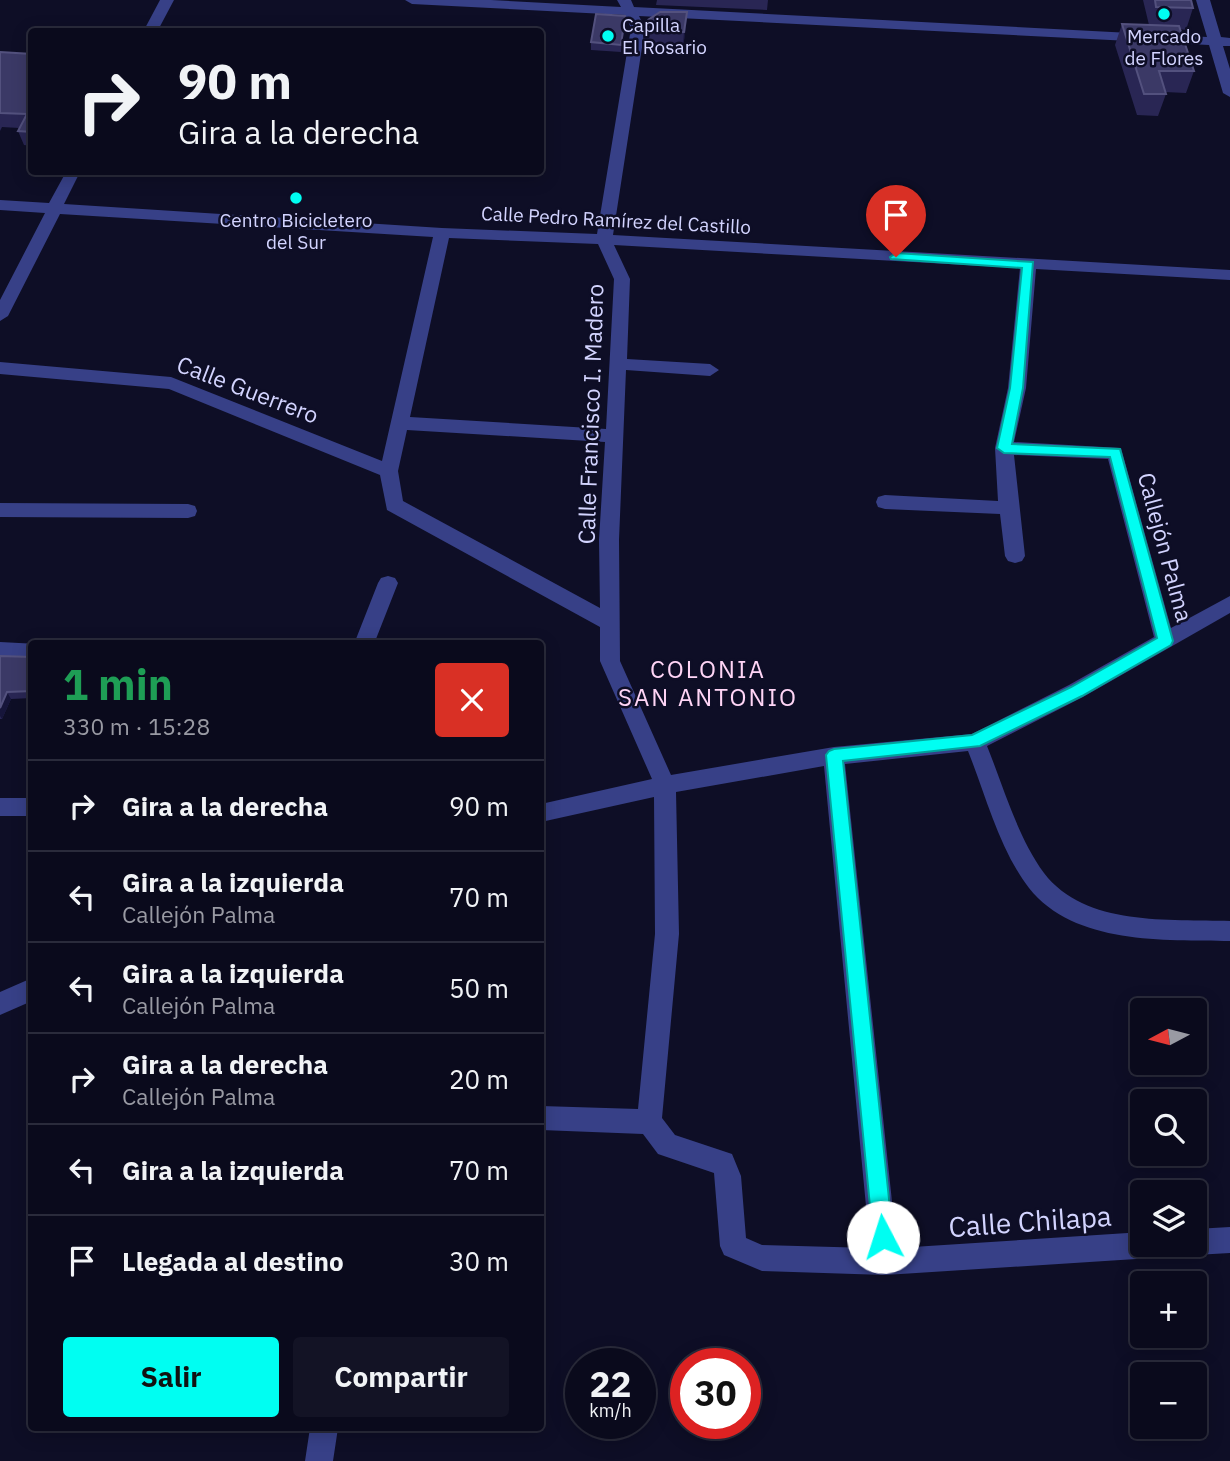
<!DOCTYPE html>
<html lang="es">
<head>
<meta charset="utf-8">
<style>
	:root { --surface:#0a0a1c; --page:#131325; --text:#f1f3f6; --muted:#999aa3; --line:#2a2b3b; --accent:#00fef2 }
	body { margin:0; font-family:"IBM Plex Sans",sans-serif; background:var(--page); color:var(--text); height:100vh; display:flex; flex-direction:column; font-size:26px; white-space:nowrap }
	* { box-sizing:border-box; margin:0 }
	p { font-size:23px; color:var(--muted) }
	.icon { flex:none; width:38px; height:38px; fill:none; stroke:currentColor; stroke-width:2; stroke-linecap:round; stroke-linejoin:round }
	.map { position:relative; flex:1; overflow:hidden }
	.details { position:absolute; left:28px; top:640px; width:516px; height:791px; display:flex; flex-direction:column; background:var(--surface); border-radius:7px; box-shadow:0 4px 18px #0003,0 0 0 2px var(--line) }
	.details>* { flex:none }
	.top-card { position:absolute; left:28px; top:28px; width:516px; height:147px; border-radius:7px; box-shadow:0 4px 18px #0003,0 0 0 2px var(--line); background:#0a0a1c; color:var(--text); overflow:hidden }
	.needle { width:46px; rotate:263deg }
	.fabs { position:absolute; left:1130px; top:998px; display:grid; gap:14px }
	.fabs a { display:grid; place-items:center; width:77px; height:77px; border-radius:7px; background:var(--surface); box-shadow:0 4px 18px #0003,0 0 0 2px var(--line); font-size:35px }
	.speed { position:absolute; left:565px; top:1348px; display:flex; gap:14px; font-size:35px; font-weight:700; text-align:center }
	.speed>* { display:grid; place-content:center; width:91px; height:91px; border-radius:50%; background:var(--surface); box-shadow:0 4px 18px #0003,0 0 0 2px var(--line); line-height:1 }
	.speed small { font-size:18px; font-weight:400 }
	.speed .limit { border:10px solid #d22; background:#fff; color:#111 }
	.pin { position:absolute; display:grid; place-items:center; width:60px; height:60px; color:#fff; margin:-72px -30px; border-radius:50% 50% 50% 0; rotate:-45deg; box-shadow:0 0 7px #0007 }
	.pin .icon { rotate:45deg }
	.me { position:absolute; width:77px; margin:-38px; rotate:355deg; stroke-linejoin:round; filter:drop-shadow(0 0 5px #0008) }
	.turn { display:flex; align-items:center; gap:24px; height:147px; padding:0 35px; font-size:32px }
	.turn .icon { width:91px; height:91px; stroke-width:2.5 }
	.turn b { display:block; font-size:49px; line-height:60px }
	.round { display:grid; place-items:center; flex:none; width:74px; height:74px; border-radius:7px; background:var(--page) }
	.head { display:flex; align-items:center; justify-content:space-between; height:119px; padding:0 35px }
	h1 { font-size:42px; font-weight:700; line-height:52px; color:#1e9e55 }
	.action { display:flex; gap:14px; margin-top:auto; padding:14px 35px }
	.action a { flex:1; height:80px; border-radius:7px; background:var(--accent); color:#111; font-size:28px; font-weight:700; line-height:80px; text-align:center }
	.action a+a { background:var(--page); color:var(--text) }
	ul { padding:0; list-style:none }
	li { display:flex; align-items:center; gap:21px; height:91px; padding:0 35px; border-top:2px solid var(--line) }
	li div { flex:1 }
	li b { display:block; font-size:26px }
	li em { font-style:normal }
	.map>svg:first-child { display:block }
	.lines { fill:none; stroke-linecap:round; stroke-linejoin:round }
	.minor { fill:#374087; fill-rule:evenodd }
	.wall { fill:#292654 }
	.shaded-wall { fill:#16153a }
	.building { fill:#3b3966; stroke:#53517e; stroke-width:2 }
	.route { fill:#00fef2; stroke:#00a59d; stroke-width:2 }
	.poi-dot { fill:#00fef2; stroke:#0e0e26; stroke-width:2.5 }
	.labels { text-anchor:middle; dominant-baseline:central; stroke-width:5; stroke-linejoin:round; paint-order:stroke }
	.far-poi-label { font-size:19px; fill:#d3d4ff; stroke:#0e0e26 }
	.far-street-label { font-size:19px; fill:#d3d4ff; stroke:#0e0e26 }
	.street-label { font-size:23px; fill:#d3d4ff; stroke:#0e0e26 }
	.neighbourhood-label { font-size:24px; letter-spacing:2px; fill:#ffd5f6; stroke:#0e0e26 }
	.near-street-label { font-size:28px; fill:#d3d4ff; stroke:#0e0e26 }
</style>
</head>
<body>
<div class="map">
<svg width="1230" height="1461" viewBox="0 0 1230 1461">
	<rect width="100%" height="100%" fill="#0e0e26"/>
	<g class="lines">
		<path class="minor" d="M160,0H174L157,32H143Z
			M405,0H491L621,7L617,0H631L634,7L1207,37L1196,0H1210L1221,37L1230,38V46H1223L1230,69V97L1223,93L1209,45L639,16L645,28L613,235L1230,270V280L1036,269L1026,388L1014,442L1121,448L1171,628L1230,596V613L1083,697L987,746C1004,788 1017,836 1044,873C1085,927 1170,919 1230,921V941C1165,940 1074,945 1029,888C999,849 986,796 968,751L845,764L897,1248L1143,1232V1244H1180L1176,1253L1167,1257L885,1275L762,1271L724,1255L720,1246L714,1173L658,1154L643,1134L541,1130V1106L638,1109L655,934L654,797L541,822V804L652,779L600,661V627L387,510L380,475L169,389L0,374V362L171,377L382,461L433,237L60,214L8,316L0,321V300L45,213L0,210V200L49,203L66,172H80L64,204L442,228L597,234L631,28L625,15L412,4ZM449,238L598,244L614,279L606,429L410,417ZM614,245L1020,268L1008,388L995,448L998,501L885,495L878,497L876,502L878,507L885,509L1000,514L1005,556L1008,561L1015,563L1022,561L1025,556L1014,455L1108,459L1154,637L1069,685L972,734L834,747L671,775L620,661L619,540L626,370L710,376L719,370L710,364L627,359L630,279ZM407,430L605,442L599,540L600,608L403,501L398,471ZM824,766L870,1248L762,1245L746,1238L741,1176L732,1154L675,1135L662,1118L679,934L676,792Z
			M0,503L188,504L195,506L197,511L195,516L188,518L0,517Z
			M388,576L395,578L398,583L374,644H354L378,583L381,578Z
			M0,642L38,644H32V658H0Z
			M0,798H32V816H0Z
			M32,978V1001L0,1015V992Z
			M1230,1227V1253L1195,1255L1186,1251L1183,1244H1195V1229Z
			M310,1428H338L333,1461H305Z"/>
	</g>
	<path class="wall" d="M657,0H768L767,10L656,5Z
		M1143,0H1191L1193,8L1186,30L1180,29L1194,71L1186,93L1165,92L1166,94L1158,116L1137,115L1115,45L1122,24L1149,25Z
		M625,23L621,52L591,50V42Z
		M686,27L683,47L643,46L644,31Z
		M0,52L32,54V146L24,145L18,131L19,128L2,127L0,131Z
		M0,656L32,657V698L11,699L2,719H0Z"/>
	<path class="shaded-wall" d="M687,12L686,27L683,47L684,32Z
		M7,692L11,699L2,719L0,716V708Z"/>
	<path class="building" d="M1155,0H1191L1193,8L1156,7Z
		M660,12H687L684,32L644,31L648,20Z
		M596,14L625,16L621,45L591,42Z
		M1122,24L1179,26L1194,71H1159L1166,94H1144Z
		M0,52L32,54V132L18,131L27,114L0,113Z
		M0,656L32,657V691L7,692L0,708Z"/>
	<path class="route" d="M896,253L1033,262L1023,388L1012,444L1120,449L1173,641L1171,645L1082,696L980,746L843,761L893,1237L890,1244L883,1247L876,1244L873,1237L826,755L829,751L834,749L972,735L1071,687L1157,638L1110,457L1004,453L997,448L1010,388L1022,268L891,259L890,257Z"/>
	<g class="poi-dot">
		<circle cx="1164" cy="14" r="7"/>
		<circle cx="608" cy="36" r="7"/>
		<circle cx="296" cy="198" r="7"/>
	</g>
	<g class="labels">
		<g class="far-poi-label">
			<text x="622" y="25" text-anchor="start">Capilla<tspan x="622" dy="22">El Rosario</tspan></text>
			<text x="1164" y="36">Mercado<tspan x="1164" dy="22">de Flores</tspan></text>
			<text x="296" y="220">Centro Bicicletero<tspan x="296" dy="22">del Sur</tspan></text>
		</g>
		<g class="far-street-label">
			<text transform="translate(616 220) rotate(3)">Calle Pedro Ramírez del Castillo</text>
		</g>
		<g class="street-label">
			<text transform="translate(248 389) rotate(21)">Calle Guerrero</text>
			<text transform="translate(590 414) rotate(-88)">Calle Francisco I. Madero</text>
			<text transform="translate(1166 547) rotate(75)">Callejón Palma</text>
		</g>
		<g class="neighbourhood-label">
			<text x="708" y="669">COLONIA<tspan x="708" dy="28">SAN ANTONIO</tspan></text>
		</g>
		<g class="near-street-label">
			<text transform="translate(1030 1221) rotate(-4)">Calle Chilapa</text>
		</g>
	</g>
</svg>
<div class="fabs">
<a><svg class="needle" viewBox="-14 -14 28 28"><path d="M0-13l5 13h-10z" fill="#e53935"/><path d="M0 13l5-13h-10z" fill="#999aa3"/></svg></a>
<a><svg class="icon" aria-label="search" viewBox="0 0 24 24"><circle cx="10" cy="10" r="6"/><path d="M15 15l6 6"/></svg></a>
<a><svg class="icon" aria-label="layers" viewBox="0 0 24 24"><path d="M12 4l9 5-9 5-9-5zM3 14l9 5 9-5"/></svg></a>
<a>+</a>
<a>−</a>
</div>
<div class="speed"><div>22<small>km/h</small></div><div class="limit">30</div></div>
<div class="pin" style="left:896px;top:257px;background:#d93025"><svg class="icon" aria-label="arrive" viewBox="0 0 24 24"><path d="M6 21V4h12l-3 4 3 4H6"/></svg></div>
<svg class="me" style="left:883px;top:1237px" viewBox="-20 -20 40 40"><circle r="19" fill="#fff"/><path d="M0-13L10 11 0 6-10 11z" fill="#00fef2"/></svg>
<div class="top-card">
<div class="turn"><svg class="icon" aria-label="right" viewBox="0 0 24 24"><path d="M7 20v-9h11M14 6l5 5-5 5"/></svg><div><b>90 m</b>Gira a la derecha</div></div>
</div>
<section class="details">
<div class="head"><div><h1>1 min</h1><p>330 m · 15:28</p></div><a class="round" style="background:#d93025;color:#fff"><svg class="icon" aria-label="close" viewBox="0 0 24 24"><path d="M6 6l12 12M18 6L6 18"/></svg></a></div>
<ul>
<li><svg class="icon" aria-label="right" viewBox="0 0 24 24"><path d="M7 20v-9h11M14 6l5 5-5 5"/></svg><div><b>Gira a la derecha</b></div><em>90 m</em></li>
<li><svg class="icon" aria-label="left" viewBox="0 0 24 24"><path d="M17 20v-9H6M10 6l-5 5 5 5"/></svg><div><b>Gira a la izquierda</b><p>Callejón Palma</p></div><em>70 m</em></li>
<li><svg class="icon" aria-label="left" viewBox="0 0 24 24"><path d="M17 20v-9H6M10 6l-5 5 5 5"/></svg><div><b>Gira a la izquierda</b><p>Callejón Palma</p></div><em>50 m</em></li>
<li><svg class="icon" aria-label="right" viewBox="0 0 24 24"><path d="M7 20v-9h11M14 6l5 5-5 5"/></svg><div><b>Gira a la derecha</b><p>Callejón Palma</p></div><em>20 m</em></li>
<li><svg class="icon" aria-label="left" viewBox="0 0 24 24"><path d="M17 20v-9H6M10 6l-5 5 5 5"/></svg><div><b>Gira a la izquierda</b></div><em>70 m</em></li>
<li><svg class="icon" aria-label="arrive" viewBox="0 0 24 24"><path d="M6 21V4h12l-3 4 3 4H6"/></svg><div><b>Llegada al destino</b></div><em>30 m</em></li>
</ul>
<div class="action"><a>Salir</a><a>Compartir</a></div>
</section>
</div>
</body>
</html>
